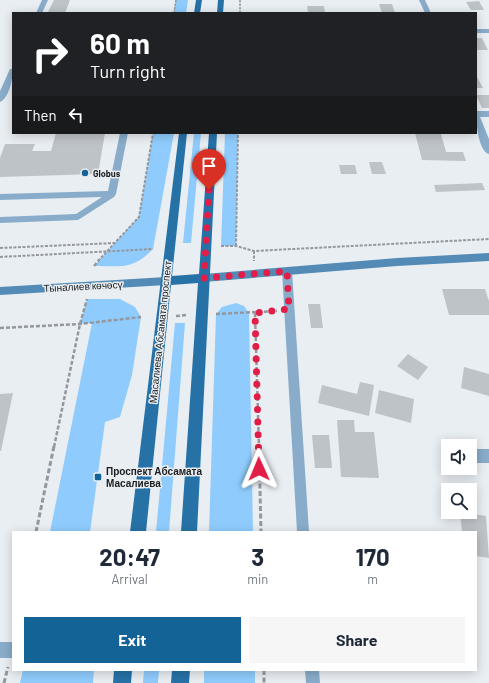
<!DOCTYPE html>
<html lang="en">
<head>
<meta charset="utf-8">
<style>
	:root { --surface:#fff; --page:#f6f6f7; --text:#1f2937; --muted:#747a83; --accent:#146396 }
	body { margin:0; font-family:Barlow,sans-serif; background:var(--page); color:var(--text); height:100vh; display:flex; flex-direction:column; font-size:15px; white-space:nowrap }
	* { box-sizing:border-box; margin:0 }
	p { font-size:13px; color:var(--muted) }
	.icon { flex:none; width:22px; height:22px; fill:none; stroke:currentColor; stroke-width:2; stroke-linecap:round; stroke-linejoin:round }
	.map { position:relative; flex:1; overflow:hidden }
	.details { position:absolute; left:12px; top:531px; width:465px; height:140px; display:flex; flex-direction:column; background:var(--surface); border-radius:0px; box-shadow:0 2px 10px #0003 }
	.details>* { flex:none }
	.hud { position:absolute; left:12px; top:12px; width:465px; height:122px; border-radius:0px; box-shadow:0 2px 10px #0003; background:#202124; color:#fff; overflow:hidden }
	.tools { position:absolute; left:441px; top:439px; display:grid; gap:8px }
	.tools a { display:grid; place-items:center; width:36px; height:36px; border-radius:0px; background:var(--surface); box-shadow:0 2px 10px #0003; font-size:20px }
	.pin { position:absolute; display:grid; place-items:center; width:34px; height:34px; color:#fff; margin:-41px -17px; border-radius:50% 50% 50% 0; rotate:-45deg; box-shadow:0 0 4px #0007 }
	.pin .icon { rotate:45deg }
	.me { position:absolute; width:44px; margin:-22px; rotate:359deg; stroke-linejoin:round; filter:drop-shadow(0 0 3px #0008) }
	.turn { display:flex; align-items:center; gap:14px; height:84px; padding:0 12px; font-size:18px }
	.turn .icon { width:52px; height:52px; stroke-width:2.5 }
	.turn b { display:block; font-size:28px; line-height:34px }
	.then { display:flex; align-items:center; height:38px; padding:0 12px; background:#0003; gap:8px; font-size:15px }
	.eta { display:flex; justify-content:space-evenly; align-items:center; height:68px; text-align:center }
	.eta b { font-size:24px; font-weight:700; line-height:28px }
	.cta { display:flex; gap:8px; margin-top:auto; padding:8px 12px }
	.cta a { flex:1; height:46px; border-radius:0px; background:var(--accent); color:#fff; font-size:16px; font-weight:700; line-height:46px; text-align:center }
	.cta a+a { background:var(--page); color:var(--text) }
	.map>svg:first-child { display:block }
	.green { fill:#8fccfd }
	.building { fill:#bec3c8 }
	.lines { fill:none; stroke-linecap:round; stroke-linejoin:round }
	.path-far3 { stroke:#94989c; stroke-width:1.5; stroke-dasharray:2.5 1; stroke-linecap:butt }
	.path-far2 { stroke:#94989c; stroke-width:2; stroke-dasharray:3 1.5; stroke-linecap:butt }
	.path-far1 { stroke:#94989c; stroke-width:2.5; stroke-dasharray:4 2; stroke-linecap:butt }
	.path { stroke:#94989c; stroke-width:3; stroke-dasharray:5 2.5; stroke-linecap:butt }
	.lane { fill:#88acc9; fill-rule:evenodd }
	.street { fill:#88acc9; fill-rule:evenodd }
	.secondary { fill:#538bb6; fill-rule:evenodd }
	.primary { fill:#2672a7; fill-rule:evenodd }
	.route { stroke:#e11d48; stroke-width:7; stroke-dasharray:0 12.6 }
	.poi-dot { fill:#146396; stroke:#e9eef3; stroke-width:1.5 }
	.labels { text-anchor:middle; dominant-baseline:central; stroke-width:3; stroke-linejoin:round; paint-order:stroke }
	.far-poi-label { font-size:9px; font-weight:bold; fill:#1b1d1f; stroke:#e9eef3; text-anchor:start }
	.street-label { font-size:10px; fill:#1b1d1f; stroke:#e9eef3 }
	.poi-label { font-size:10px; font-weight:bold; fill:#1b1d1f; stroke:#e9eef3; text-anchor:start }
</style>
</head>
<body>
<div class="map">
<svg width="489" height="683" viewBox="0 0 489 683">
	<rect width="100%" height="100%" fill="#e9eef3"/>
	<path class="green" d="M176,0H188L186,13H174Z
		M153,133H174L153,249C133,270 121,266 94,266L139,217Z
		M194,133H201L191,243H183Z
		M225,133H238L236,246H221Z
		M87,299H120L135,307L141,317L132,375L120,417L105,422L90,532H50L92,323L80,324Z
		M236,303L244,306L249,313L253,532H209L216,314L222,307Z
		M175,323H185L169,532H156Z
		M23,670H94L93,683H20Z
		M144,670H159L158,683H143Z
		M204,670H255V683H204Z"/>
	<path class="building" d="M54,0H70L65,13L48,12Z
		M479,1L484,10H471L466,2Z
		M379,4H392L395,13H382Z
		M307,6H324L325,13H308Z
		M476,38H482L488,50H476Z
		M476,75L483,88H476Z
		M476,95H489V108H482Z
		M56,133H105L98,174L0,177V158L5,144H35L32,151H51Z
		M415,133L441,134L446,152H463L466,161L422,160Z
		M369,162H382L386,174H372Z
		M339,165H355L357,174H341Z
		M482,183L485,190L436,192L434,185Z
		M442,289H485L489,301V315H449Z
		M308,304H320L323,328H311Z
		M408,354L428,367L418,380L397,366Z
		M464,367L489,374V396L461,388Z
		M360,382L374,385L369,416L318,403L322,385L357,394Z
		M379,390L414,399L411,423L375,413Z
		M13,393L1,451H0V394Z
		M337,420H354L355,432H374L379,478L341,477Z
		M312,435H329L332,468H315Z
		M460,512L486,516L489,558L476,556V532H462Z"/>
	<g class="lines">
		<path class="path-far3" d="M240,0V13
			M174,13L176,0"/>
		<path class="path-far2" d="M221,246H236L254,251L489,239
			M236,246L238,133
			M0,248L116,243
			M254,251V261
			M0,257L153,249
			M98,261L139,217L153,133"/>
		<path class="path-far1" d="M94,266L99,260
			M255,313L259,447
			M216,314L277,311
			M176,316L187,315
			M0,328L80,324L141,317
			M54,447L80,324L87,299"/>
		<path class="path" d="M259,446L261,532
			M36,532L54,446
			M264,670V683
			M4,683L8,667"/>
		<path class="lane" d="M120,133H128L116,194L114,197L78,220L0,223V217L76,214L102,197L0,200V194L108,191Z
			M287,268L292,271L309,532H297L282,271Z
			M305,670H319L320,683H306Z"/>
		<path class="street" d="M42,0H48L42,13H36Z
			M419,0H425L431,13H425Z
			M476,29H489V33H476Z
			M10,69H13C13,78 9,99 0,102V91Z
			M476,111H489V117H480L489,139V154C478,151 476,121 476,111Z
			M475,449H489V463H475L470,461V452Z
			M0,642H13V658H0Z"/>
		<path class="secondary" d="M489,253V261L397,266L204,282L200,281L199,278L200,275L204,274L397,258Z
			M166,277L170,278L172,281L170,284L166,285L0,295V287Z"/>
		<path class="primary" d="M196,0H202L200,13H194Z
			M218,0H224L223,13H217Z
			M179,133H187L172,276L199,274L209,133H217L197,532H181L198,283L171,285L146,532H130Z
			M114,670H132L131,683H113Z
			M172,670H190L189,683H171Z"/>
	</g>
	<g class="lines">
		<path class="route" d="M209,190L204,278L287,271L289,309L255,313L259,469"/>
	</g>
	<g class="poi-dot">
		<circle cx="85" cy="173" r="4"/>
		<rect x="94" y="473" width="8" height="8" rx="2"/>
	</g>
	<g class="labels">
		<g class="far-poi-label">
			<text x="93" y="173">Globus</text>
		</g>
		<g class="street-label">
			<text transform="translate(83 286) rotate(-3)">Тыналиев көчөсү</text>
			<text transform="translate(160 332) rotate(-84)">Масалиева Абсамата проспект</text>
		</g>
		<g class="poi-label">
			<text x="106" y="471">Проспект Абсамата<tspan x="106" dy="12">Масалиева</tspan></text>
		</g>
	</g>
</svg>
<div class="tools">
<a><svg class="icon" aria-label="sound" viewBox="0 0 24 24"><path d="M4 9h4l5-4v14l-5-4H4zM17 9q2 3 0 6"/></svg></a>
<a><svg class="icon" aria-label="search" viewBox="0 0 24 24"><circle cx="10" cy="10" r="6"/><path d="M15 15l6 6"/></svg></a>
</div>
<div class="pin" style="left:209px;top:190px;background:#d93025"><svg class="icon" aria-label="arrive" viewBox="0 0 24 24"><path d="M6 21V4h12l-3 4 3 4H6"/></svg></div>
<svg class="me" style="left:259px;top:469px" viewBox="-20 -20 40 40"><path d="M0-17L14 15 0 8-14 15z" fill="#e11d48" stroke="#fff" stroke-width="4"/></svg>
<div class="hud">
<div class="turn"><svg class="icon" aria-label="right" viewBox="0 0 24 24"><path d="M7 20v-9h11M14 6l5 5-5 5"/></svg><div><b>60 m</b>Turn right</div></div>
<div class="then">Then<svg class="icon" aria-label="left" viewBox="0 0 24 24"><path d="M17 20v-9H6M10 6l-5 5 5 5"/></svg></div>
</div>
<section class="details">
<div class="eta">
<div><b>20:47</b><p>Arrival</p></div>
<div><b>3</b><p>min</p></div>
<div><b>170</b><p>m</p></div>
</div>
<div class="cta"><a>Exit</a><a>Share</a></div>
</section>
</div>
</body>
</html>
